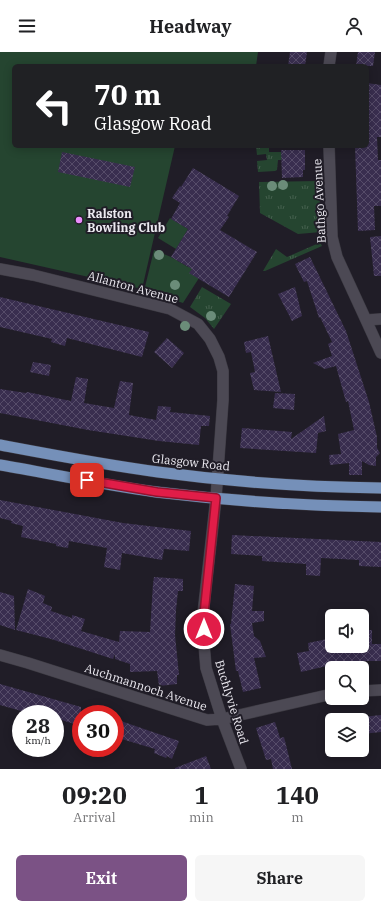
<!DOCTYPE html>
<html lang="en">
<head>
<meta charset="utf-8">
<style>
	:root { --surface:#fff; --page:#f6f6f6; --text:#202124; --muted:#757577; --accent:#7b5285 }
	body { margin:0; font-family:"IBM Plex Serif",serif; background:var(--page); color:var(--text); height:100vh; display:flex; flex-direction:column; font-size:15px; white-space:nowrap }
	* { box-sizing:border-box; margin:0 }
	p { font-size:13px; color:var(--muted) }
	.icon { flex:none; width:22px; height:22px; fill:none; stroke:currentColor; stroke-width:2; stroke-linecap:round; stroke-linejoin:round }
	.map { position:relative; height:717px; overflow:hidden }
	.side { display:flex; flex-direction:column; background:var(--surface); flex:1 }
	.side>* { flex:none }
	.guide { position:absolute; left:12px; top:12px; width:357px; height:84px; border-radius:6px; box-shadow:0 2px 10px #0003; background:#202124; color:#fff; overflow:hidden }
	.fabs { position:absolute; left:325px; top:557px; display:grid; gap:8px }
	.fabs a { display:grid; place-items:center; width:44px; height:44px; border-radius:6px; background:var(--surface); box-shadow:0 2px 10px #0003; font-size:20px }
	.speed { position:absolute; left:12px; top:653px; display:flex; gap:8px; font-size:20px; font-weight:700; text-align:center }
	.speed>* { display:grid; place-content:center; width:52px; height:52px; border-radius:50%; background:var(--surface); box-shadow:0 2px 10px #0003; line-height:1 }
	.speed small { font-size:10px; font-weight:400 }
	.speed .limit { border:6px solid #d22; background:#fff; color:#111 }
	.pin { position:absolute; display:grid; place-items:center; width:34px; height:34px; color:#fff; margin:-17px; border-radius:8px; box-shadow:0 2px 6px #0006 }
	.me { position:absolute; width:44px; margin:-22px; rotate:0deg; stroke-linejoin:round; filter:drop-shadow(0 0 3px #0008) }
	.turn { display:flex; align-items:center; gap:14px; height:84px; padding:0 16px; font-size:18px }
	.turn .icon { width:52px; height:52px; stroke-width:2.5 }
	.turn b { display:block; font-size:28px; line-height:34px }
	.eta { display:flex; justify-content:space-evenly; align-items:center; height:68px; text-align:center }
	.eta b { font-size:24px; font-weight:800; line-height:28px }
	.primary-button { display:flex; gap:8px; margin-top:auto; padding:8px 16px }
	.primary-button a { flex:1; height:46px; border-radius:6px; background:var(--accent); color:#fff; font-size:16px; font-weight:800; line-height:46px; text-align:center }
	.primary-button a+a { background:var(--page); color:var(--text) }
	header { display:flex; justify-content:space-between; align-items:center; height:52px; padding:0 16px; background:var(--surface); font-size:18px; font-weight:800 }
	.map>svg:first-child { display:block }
	.grass { fill:url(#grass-tufts) }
	.green { fill:#254530 }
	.building { fill:url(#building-cross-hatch) }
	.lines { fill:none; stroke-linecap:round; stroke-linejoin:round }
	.minor-casing { stroke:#3c3a42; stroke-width:12 }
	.primary-casing { stroke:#3c3a42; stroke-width:12 }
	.minor { stroke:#4c4954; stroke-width:11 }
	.primary { stroke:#7590b9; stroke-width:11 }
	.tree { fill:#6b8c79 }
	.route-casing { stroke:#92132f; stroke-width:10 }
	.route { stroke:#e11d48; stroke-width:7 }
	.poi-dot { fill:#eb8dfc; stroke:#201d27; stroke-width:1.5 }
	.labels { text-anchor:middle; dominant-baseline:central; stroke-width:4; stroke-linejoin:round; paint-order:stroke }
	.street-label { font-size:12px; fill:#eceaf1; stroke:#201d27 }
	.poi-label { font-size:12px; font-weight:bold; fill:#eceaf1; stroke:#201d27; text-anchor:start }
</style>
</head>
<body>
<header><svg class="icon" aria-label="menu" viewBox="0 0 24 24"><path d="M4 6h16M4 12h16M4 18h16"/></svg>Headway<svg class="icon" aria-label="person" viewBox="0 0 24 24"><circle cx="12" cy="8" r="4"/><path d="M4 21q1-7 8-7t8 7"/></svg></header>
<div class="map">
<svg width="381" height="717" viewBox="0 0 381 717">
	<defs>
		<pattern id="grass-tufts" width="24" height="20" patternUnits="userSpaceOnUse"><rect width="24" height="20" fill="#254530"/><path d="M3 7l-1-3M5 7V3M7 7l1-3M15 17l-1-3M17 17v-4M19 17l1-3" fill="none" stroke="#45604e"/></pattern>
		<pattern id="building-cross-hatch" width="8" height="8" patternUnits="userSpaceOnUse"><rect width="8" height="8" fill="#392e4f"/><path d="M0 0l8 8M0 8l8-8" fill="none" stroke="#564c69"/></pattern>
	</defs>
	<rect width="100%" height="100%" fill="#201d27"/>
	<path class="grass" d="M256,94H269V100H283V108H278L277,118L275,119L258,120L257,109L267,108L266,102L257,103Z
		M319,129L321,180L298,182L260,161L259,130Z
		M319,191L321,192L322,194L265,219H263L276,197L287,205Z
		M202,235L231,252L214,277L205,266L190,255Z"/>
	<path class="green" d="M0,0H258L256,14H14V94H175L142,237L0,205Z
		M170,166L188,177L176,197L158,186Z
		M154,198L171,205L188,215L189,213L193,215L190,221L199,226L183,251L165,245L144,239Z"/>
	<path class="building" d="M290,0H307L305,14H288Z
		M358,0H375L373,14H356Z
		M367,31L381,33V85H377L378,108H381V154H374L375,178L358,179L355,94H367Z
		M281,98H305V118H303V125L282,126Z
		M62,100L135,115L130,135L58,120Z
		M193,116L239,144L227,164L229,165L220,178L257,200L229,245L189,221L192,217L171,205L188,177L171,167L180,151L172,146L180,134L181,135Z
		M381,184V224H374L370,185Z
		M310,205L346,279L369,350L377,385V396L380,401L376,405V414L369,413L362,409V423H349V411L330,413L329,403L341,402L338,382L354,378L348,349L346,350L336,314L325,317L313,311L332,304L328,292L332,290L320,265L319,266L307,229L304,230L295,212Z
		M295,235L302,264L292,269L278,242Z
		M0,245L149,280L142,305L67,286L65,294L51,290L52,287L0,275Z
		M268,284L281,340L254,338L250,321L255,320L251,300L246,301L244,290Z
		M167,286L184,301L172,316L154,300Z
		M33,310L51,313L49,324L30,320Z
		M76,325L88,327L84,351L114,356L120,329L133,331L129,363L156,368L158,354L171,355L170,360L210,364L209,374H201L199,393L159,389L88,378L0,361V337L26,341L27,340L71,349Z
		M275,341L295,342L294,358L273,356Z
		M324,364L326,379L318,381L316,401L240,396L242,376L292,380L291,387Z
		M0,448L123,471L191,479L189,499L164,497L162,508L122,501L120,518L104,515L107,496L69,489L68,496L56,494V492L21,485L23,474L11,471L12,469L0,466Z
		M232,483L381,490V515L359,514V508L321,506L320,524L306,523V512L262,509V504L231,502Z
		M154,525L183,527V539H178L176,558L175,583L179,623H177V632L159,634L157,619L130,620V612L115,607V602L113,607L51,587L16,578L28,537L45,544L43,551L52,555L51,559L72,566V563L85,567L81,579L119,590L120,579L150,580L153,532Z
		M235,532L254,534L252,559H264V569L252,571L254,584L260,589L266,605L254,606L261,636L243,640L238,619H236L230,572H231Z
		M0,540L14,544L15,578L0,573Z
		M362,578H372V592H381V609H361V610L331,613L301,620L297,601L309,599L308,591L332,586V594H362Z
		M0,632L81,655V674L55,666V662H32L0,653Z
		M381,663V680L362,682V665Z
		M115,667L179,689L172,707L167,704L166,706L154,701L155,697L115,685Z
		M275,670L280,686L284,685L292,717H273L271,707L266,708L256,676Z
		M206,704L211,717H175V716Z"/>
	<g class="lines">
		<defs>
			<path id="minor" d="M329,14L331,0
				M329,94L332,185L337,205L366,268
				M0,217L33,223L170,257L198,272L210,287L219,305L223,319V348L216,446L203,562L204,592L206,616L222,667L241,717
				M381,267L366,268L381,301
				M0,603L28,611L207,668L222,667L332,642
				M362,639L381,638"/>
			<path id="primary" d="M0,393C53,403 105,413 158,420C232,430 306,435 381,436
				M0,413C52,422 104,433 156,440C231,449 306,454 381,455"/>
		</defs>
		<use href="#minor" class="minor-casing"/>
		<use href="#primary" class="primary-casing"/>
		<use href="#minor" class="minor"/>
		<use href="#primary" class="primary"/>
	</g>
	<g class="tree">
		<circle cx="283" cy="133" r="5"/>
		<circle cx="272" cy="134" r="5"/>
		<circle cx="159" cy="203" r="5"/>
		<circle cx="175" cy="233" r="5"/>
		<circle cx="211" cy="264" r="5"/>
		<circle cx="185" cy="274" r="5"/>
	</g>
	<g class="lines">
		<defs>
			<path id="route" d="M87,428L157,440L216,446L204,562V577"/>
		</defs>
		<use href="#route" class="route-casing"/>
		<use href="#route" class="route"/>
	</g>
	<circle class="poi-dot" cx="79" cy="168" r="4"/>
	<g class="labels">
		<g class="street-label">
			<text transform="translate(319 149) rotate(-93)">Bathgo Avenue</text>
			<text transform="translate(133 235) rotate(15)">Allanton Avenue</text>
			<text transform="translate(191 410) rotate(6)">Glasgow Road</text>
			<text transform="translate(146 635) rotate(18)">Auchmannoch Avenue</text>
			<text transform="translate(232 650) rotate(73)">Buchlyvie Road</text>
		</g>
		<g class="poi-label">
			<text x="87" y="161">Ralston<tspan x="87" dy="14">Bowling Club</tspan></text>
		</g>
	</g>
</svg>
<div class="fabs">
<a><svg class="icon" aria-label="sound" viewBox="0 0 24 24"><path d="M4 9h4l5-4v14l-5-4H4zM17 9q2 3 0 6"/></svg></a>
<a><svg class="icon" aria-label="search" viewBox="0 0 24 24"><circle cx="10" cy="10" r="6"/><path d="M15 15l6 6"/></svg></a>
<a><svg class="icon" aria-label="layers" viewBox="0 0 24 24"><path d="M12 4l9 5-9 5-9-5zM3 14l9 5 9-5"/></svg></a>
</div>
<div class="speed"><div>28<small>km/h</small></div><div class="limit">30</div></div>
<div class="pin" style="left:87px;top:428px;background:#d93025"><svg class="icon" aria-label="arrive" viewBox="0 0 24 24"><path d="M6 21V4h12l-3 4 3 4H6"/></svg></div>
<svg class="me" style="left:204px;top:577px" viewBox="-20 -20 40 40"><circle r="17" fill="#e11d48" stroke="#fff" stroke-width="3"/><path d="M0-11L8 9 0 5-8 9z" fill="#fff"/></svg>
<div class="guide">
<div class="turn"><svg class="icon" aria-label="left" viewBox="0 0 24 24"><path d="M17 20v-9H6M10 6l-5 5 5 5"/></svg><div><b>70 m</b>Glasgow Road</div></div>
</div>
</div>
<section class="side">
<div class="eta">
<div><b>09:20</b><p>Arrival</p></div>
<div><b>1</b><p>min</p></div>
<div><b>140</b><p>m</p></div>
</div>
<div class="primary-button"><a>Exit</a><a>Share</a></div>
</section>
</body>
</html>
